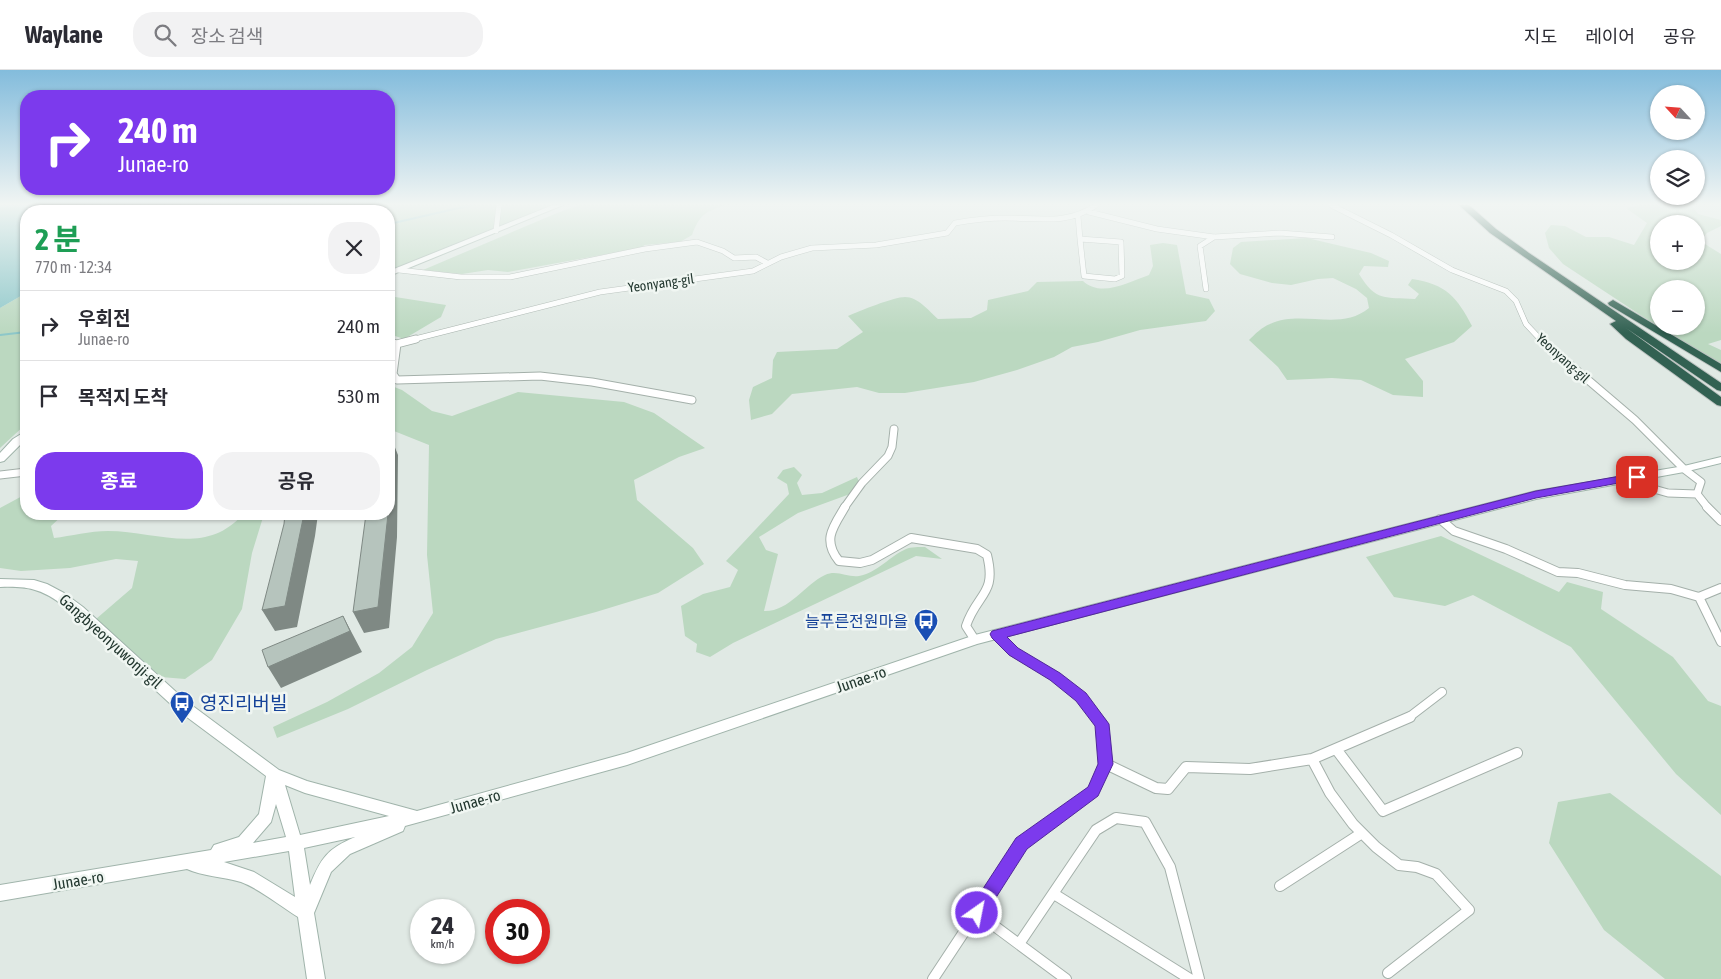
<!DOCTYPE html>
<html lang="ko">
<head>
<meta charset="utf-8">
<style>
	:root { --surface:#fff; --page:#f2f2f3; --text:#2b2b33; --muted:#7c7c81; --line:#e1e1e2; --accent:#7c3aed }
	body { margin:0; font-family:"Asap Condensed","Noto Sans KR",sans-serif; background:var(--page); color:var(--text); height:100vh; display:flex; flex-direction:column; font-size:19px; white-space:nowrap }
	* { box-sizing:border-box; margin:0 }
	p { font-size:16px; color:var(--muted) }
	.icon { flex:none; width:28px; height:28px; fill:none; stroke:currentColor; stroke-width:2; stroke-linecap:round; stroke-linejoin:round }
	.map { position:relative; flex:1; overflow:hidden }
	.drawer { position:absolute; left:20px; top:135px; width:375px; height:315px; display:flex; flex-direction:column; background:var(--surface); border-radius:20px; box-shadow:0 1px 4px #0004 }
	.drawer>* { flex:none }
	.banner { position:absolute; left:20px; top:20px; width:375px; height:105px; border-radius:20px; box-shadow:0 1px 4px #0004; background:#7c3aed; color:#fff; overflow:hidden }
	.needle { width:32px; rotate:296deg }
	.buttons { position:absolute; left:1650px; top:15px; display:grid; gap:10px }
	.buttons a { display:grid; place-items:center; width:55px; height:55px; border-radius:50%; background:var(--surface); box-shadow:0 1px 4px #0004; font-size:25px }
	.speed { position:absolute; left:410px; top:829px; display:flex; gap:10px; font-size:25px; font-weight:700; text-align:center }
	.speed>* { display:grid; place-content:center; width:65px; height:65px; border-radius:50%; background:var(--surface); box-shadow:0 1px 4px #0004; line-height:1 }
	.speed small { font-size:12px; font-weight:400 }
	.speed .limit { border:8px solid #d22; background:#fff; color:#111 }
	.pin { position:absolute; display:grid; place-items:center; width:42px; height:42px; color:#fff; margin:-21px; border-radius:10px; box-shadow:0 2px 8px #0006 }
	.me { position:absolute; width:55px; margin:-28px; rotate:33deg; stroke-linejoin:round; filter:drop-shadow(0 0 4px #0008) }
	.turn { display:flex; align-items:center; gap:18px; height:105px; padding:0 15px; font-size:22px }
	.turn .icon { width:65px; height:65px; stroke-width:2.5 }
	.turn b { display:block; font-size:35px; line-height:42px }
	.round { display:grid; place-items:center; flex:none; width:52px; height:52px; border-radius:20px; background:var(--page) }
	.summary { display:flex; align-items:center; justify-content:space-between; height:85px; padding:0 15px }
	h1 { font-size:30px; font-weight:700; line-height:38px; color:#1e9e55 }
	.button { display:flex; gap:10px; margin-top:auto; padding:10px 15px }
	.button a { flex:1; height:58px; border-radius:20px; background:var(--accent); color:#fff; font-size:20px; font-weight:700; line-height:58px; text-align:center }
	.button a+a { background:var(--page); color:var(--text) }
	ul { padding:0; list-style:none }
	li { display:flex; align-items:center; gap:15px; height:70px; padding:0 15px; border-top:1px solid var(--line) }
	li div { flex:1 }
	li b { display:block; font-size:19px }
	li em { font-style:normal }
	header { display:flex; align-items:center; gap:30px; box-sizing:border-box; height:70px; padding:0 25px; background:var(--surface); border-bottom:1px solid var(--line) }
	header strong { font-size:24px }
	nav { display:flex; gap:28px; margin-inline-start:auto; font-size:18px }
	.search { width:350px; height:45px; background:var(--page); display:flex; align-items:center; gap:12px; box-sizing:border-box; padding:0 18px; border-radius:20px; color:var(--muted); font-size:19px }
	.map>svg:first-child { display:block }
	.green { fill:#bbd8c0; fill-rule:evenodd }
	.water { fill:#8dc7c9 }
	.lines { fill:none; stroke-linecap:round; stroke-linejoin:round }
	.stream { stroke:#8dc7c9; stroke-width:2 }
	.street-far3-casing { stroke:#a4b0aa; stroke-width:6 }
	.street-far2-casing { stroke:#a4b0aa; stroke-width:9 }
	.street-far1-casing { stroke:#a4b0aa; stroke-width:10 }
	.street-casing { stroke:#a4b0aa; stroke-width:12 }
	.secondary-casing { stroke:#a0b4ab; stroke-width:2 }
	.highway-casing { stroke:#bdc3c1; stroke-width:2 }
	.street-far3 { stroke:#fff; stroke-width:5 }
	.street-far2 { stroke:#fff; stroke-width:7 }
	.street-far1 { stroke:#fff; stroke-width:8 }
	.street { stroke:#fff; stroke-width:10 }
	.secondary { fill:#fff; fill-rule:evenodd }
	.highway { fill:#326152; fill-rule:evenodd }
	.shaded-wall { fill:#7f8984 }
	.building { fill:#b6c4bd; stroke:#7f8984 }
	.route { fill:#7c3aed; stroke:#51269a }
	.labels { text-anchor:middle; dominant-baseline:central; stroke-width:5; stroke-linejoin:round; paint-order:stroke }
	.far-street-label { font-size:14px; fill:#233830; stroke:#f0f6f2 }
	.transit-label { font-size:16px; fill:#164399; stroke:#f0f6f2; text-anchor:end }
	.street-label { font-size:16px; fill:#233830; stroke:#f0f6f2 }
	.near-transit-label { font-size:19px; fill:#164399; stroke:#f0f6f2; text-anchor:start }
</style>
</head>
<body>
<header>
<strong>Waylane</strong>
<div class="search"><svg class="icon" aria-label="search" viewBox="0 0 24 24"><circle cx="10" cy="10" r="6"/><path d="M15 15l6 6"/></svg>장소 검색</div>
<nav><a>지도</a><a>레이어</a><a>공유</a></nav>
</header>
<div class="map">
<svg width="1721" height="909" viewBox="0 0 1721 909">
	<rect width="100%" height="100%" fill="#e0e9e4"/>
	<path class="green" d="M172,135H550L389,201V141H159Z
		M579,135H726C705,142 700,144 692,165L680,172L645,175L640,178L508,202L488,200L462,204L423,200L557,143Z
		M1639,135H1691L1698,144L1721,150V156L1707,163L1700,171L1721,184V270L1708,274L1721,280V293L1689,277L1563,194L1549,178L1545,163L1551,155L1565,156L1586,167H1609L1634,175L1647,153L1626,138ZM1659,154H1696V191H1659ZM1659,219H1696V256H1659Z
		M1307,168L1371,183L1389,191L1388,197L1364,196L1359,204C1376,232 1385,227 1415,229L1419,224L1408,215L1412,209C1446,214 1457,227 1472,256L1454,272L1405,289L1423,311V327L1393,325L1361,310L1332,308L1287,310L1278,297L1249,270C1255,264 1262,257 1270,254C1302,239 1340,262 1369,238L1367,228L1356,219L1333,208L1318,209L1291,215L1272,213L1240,204L1230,194L1233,178L1241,172Z
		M1163,173L1177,175L1186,224L1209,229L1215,241L1206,251L1140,260L1098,272L1072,277L1054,287L1017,300L974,312L905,323H879L857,317L792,324L772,344L751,350L749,330L753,317L772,308L773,290L777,282L837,279L863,262L848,246C859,241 894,227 905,227C918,227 929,241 938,249L971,248L987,240L988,230L1028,221L1037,212L1083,211C1101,228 1129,212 1149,205L1153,196L1150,175Z
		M26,223V354L0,378V238Z
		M389,226L446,235L441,247L404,269L389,264Z
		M389,315L402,320L432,341L452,346L518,322L624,332L654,343L705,378L679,387L634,410L637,430L693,478L704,494L658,523L596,542L496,569L427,600L348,639L277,668L273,657L327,632L379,603L412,577L433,543L427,485L429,375L389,359Z
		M794,397L802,405L797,413L802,425L822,423L857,407L859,412L850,424L798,443L759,467L766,480L778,484L764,541C789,542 804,515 825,505C837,499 848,508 859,506C877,503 890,486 906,479C911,477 919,477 925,477L942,489L916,486L733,573L710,587L696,582L697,574L685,566L681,536L703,524L730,517L738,500L726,491L789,424L787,414L777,408L783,400Z
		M26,424V444H64L51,456L54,468C71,466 90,461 108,461C156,461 206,487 243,444H264L252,483L242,539L212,590L185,609L161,607L96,549L132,518L138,491L116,489L70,498L21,501L0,498V438Z
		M1441,466L1559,522L1567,512L1603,522L1601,539L1673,587L1708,631L1721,636V745L1676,704L1571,577L1473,525L1445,536L1394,527L1366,487Z
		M1610,723L1721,806V909H1665L1604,860L1549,773L1558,732Z"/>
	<path class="water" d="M0,135H172L159,141H26V223L0,238Z"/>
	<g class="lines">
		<path class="stream" d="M389,154L472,135
			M0,265L26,262"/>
		<defs>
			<path id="street-far3" d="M1331,135L1391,165L1452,200L1506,221L1516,231L1526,254L1541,270
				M1089,142L1157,159L1214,167L1280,163L1332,167
				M1078,146L1080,169
				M496,161L499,135
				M1080,169L1121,172L1122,206L1115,209L1084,206Z
				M399,200L461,207H510L645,179L697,172L723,181L734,188L756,187L767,193
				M1206,219L1200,176L1214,167
				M411,270L600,222L753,201L781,187L812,178L876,175L947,163L955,153C972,150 988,148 1005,148C1037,148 1069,155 1096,135"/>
			<path id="street-far2" d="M1540,269L1635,350L1684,399L1701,412L1697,424L1708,438
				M393,273L397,274L393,304L397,310L540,306L592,312L692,330
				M389,276L416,269
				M0,405L26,402
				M1622,410L1668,423L1697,424
				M844,438L862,413L888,386L892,377L894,359"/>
			<path id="street-far1" d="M845,437C833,457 822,470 839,491L860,493L872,490L911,468L977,479L987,485C997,525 977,523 966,556L975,570
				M1707,437L1721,451
				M1440,449L1454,461L1506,479L1558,502L1578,503L1625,515L1671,519L1699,527L1721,518
				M1699,527L1721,572
				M997,564L1013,582L1055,606L1081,627L1097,648
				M1408,648L1442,622"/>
			<path id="street" d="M1336,679L1383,741L1517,683
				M1312,689L1330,723L1353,754L1376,777L1399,795L1417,797L1436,804L1469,840L1388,903
				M1106,694L1156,718L1168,719L1186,697L1250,699L1312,689L1410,647
				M1280,816L1362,763
				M1054,824L1190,909
				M977,843L1066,909
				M1019,874L1096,760L1116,748L1145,752L1170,797L1199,909
				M933,909L1022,774L1093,721L1106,694L1102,654L1096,647"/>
			<path id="secondary" d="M553,135H563L389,206V201Z
				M26,361V369L4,391L0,392V383L13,369Z
				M1721,387V393L1684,402L1536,429L977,574L627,695L405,756L403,761L350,784L331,802L314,843L325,909H307L298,847C282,837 258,818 241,812C224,807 201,806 187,799L0,831V815L211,780L214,775L239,767L259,744L266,706L176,639L64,536C42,519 28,516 0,517V509L34,510L47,514L64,523L83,537L186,631L279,700L307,711L417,741L627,683L975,565L1536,421L1684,396ZM285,715L305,723L389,746L300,765ZM276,734L286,767L253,773L271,752ZM355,767C327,779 321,788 310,815L304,778ZM289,781L295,827L254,802L224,792Z"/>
			<path id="highway" d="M1459,135H1469L1496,159L1529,183L1721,313V321L1717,320L1626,258L1721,327V336L1717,335L1626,269L1610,254L1616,251L1490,163Z
				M1613,230L1721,294V302L1609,235L1608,233Z"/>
		</defs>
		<use href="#street-far3" class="street-far3-casing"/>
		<use href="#street-far2" class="street-far2-casing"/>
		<use href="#street-far1" class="street-far1-casing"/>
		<use href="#street" class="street-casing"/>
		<use href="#secondary" class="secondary-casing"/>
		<use href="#highway" class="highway-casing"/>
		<use href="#street-far3" class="street-far3"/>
		<use href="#street-far2" class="street-far2"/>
		<use href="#street-far1" class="street-far1"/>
		<use href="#street" class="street"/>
		<use href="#secondary" class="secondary"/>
		<use href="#highway" class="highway"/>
	</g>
	<path class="shaded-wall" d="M390,365L398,385L397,467L389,558L364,563L353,542L389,444Z
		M304,444H318L315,466L297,557L275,561L262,540Z
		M343,546L362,582L281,618L268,597Z"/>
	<path class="building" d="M389,365H390L389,413Z
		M285,444H304L285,536L262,540L284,454Z
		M366,444H388L378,537L353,542Z
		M343,546L350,561L268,597L262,580Z"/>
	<linearGradient id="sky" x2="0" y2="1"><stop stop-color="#83bcdc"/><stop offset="0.51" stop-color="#f1f5f3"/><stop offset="1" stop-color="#f1f5f3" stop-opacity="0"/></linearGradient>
	<rect width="1721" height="263" fill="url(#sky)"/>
	<path class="route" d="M1637,403L1643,407L1641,409L1536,428L1007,567L1018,578L1060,603L1086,623L1109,654L1113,694L1098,726L1027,779L983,848L977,851L971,848L968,843L971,837L1016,768L1088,717L1098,694L1095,656L1076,631L1050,610L1009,585L992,568L990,564L992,561L1536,421Z"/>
	<defs>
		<symbol id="bus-pin" viewBox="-11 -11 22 30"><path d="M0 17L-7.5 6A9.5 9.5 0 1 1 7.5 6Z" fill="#1a4fb4" stroke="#f0f6f2"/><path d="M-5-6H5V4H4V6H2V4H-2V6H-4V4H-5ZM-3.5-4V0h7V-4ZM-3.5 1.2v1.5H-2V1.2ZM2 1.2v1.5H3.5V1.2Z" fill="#fff"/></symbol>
	</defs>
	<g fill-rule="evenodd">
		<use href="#bus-pin" x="912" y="537" width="28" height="38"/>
		<use href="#bus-pin" x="168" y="619" width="28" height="38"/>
	</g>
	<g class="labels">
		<g class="far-street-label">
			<text transform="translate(661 213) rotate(-8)">Yeonyang-gil</text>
			<text transform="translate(1563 288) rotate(42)">Yeonyang-gil</text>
		</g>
		<g class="transit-label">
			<text x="908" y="551">늘푸른전원마을</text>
		</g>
		<g class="street-label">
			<text transform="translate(111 571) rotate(42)">Gangbyeonyuwonji-gil</text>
			<text transform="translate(861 609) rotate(-19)">Junae-ro</text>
			<text transform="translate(475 731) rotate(-16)">Junae-ro</text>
			<text transform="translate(78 810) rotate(-9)">Junae-ro</text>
		</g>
		<g class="near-transit-label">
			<text x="200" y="633">영진리버빌</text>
		</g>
	</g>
</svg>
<div class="buttons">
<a><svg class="needle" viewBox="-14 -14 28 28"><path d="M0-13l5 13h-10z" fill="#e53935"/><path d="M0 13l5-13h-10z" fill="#7c7c81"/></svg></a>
<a><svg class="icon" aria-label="layers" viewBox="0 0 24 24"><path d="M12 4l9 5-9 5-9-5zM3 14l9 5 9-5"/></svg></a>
<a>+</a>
<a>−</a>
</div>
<div class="speed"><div>24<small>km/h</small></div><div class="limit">30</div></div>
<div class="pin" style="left:1637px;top:407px;background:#d93025"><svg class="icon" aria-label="arrive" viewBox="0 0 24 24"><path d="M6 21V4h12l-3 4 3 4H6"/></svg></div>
<svg class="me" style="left:977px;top:843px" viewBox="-20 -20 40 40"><circle r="17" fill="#7c3aed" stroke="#fff" stroke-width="3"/><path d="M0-11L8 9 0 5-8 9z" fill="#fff"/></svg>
<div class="banner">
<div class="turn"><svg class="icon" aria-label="right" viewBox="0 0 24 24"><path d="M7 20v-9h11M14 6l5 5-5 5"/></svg><div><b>240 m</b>Junae-ro</div></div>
</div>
<section class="drawer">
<div class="summary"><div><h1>2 분</h1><p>770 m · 12:34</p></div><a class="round"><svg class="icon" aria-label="close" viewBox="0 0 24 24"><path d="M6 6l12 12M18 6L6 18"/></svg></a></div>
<ul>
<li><svg class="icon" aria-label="right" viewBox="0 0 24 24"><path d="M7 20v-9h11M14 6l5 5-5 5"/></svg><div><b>우회전</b><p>Junae-ro</p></div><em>240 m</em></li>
<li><svg class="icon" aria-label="arrive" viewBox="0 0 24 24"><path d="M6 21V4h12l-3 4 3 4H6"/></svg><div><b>목적지 도착</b></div><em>530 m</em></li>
</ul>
<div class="button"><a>종료</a><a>공유</a></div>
</section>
</div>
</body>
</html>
